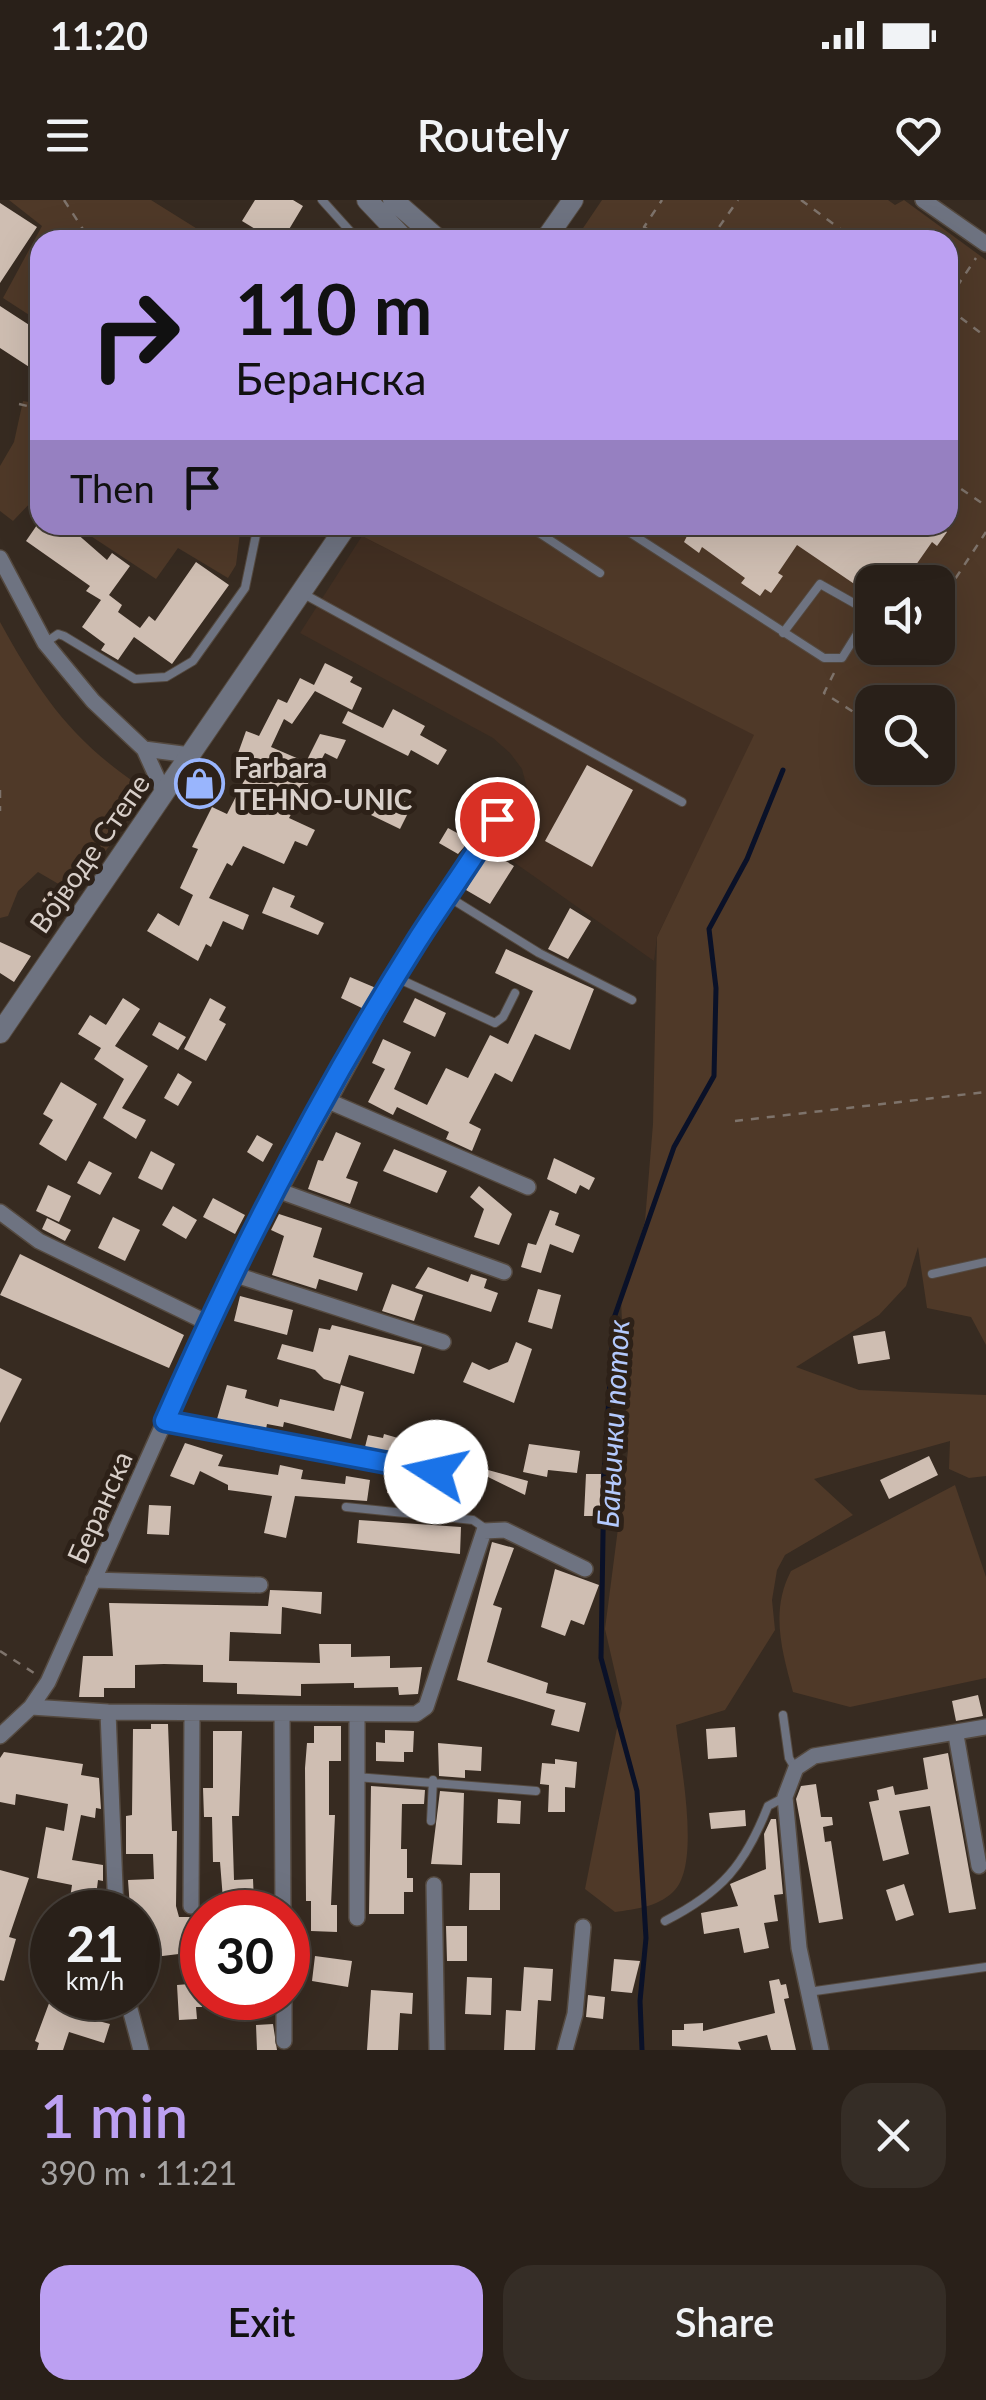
<!DOCTYPE html>
<html lang="en">
<head>
<meta charset="utf-8">
<style>
	:root { --surface:#292019; --page:#352d26; --text:#f1f3f6; --muted:#a5a3a2; --line:#453e38; --accent:#bca0f2 }
	body { margin:0; font-family:Lato,sans-serif; background:var(--page); color:var(--text); height:100vh; display:flex; flex-direction:column; font-size:38px; white-space:nowrap }
	* { box-sizing:border-box; margin:0 }
	p { font-size:32px; color:var(--muted) }
	.icon { flex:none; width:55px; height:55px; fill:none; stroke:currentColor; stroke-width:2; stroke-linecap:round; stroke-linejoin:round }
	.map { position:relative; height:1850px; overflow:hidden }
	.panel { display:flex; flex-direction:column; background:var(--surface); flex:1 }
	.panel>* { flex:none }
	.top-card { position:absolute; left:30px; top:30px; width:928px; height:305px; border-radius:30px; box-shadow:0 10px 40px #0002,0 0 0 2px var(--line); background:#bca0f2; color:#111; overflow:hidden }
	.buttons { position:absolute; left:855px; top:365px; display:grid; gap:20px }
	.buttons a { display:grid; place-items:center; width:100px; height:100px; border-radius:20px; background:var(--surface); box-shadow:0 10px 40px #0002,0 0 0 2px var(--line); font-size:50px }
	.speed { position:absolute; left:30px; top:1690px; display:flex; gap:20px; font-size:50px; font-weight:700; text-align:center }
	.speed>* { display:grid; place-content:center; width:130px; height:130px; border-radius:50%; background:var(--surface); box-shadow:0 10px 40px #0002,0 0 0 2px var(--line); line-height:1 }
	.speed small { font-size:25px; font-weight:400 }
	.speed .limit { border:15px solid #d22; background:#fff; color:#111 }
	.pin { position:absolute; display:grid; place-items:center; width:85px; height:85px; color:#fff; margin:-42px; border:5px solid #fff; border-radius:50%; box-shadow:0 2px 10px #0007 }
	.me { position:absolute; width:110px; margin:-55px; rotate:280deg; stroke-linejoin:round; filter:drop-shadow(0 0 8px #0008) }
	.turn { display:flex; align-items:center; gap:35px; height:210px; padding:0 40px; font-size:45px }
	.turn .icon { width:130px; height:130px; stroke-width:2.5 }
	.turn b { display:block; font-size:70px; line-height:85px }
	.then { display:flex; align-items:center; height:95px; padding:0 40px; background:#0003; gap:20px; font-size:38px }
	.round { display:grid; place-items:center; flex:none; width:105px; height:105px; border-radius:30px; background:var(--page) }
	.overview { display:flex; align-items:center; justify-content:space-between; height:170px; padding:0 40px }
	h1 { font-size:60px; font-weight:600; line-height:75px; color:var(--accent) }
	.primary-button { display:flex; gap:20px; margin-top:auto; padding:20px 40px }
	.primary-button a { flex:1; height:115px; border-radius:30px; background:var(--accent); color:#111; font-size:40px; font-weight:600; line-height:115px; text-align:center }
	.primary-button a+a { background:var(--page); color:var(--text) }
	.status { display:flex; justify-content:space-between; align-items:center; height:70px; padding:0 50px; background:var(--surface); direction:ltr }
	.status svg { height:28px; fill:currentColor }
	header { display:flex; justify-content:space-between; align-items:center; height:130px; padding:0 40px; background:var(--surface); font-size:45px; font-weight:600 }
	.map>svg:first-child { display:block }
	.built { fill:#422f22 }
	.green { fill:#4f3928; fill-rule:evenodd }
	.lines { fill:none; stroke-linecap:round; stroke-linejoin:round }
	.stream { stroke:#0a1128; stroke-width:5 }
	.building { fill:#cfbeb2 }
	.service-casing { stroke:#54493f; stroke-width:10 }
	.minor-casing { stroke:#54493f; stroke-width:18 }
	.tertiary-casing { stroke:#54493f; stroke-width:22 }
	.path { stroke:#7e736b; stroke-width:2.5; stroke-dasharray:8 8; stroke-linecap:butt }
	.service { stroke:#6e7381; stroke-width:8 }
	.minor { stroke:#6e7381; stroke-width:15 }
	.tertiary { stroke:#6e7381; stroke-width:20 }
	.route-casing { stroke:#114b97; stroke-width:25 }
	.route { stroke:#1a73e8; stroke-width:18 }
	.labels { text-anchor:middle; dominant-baseline:central; stroke-width:10; stroke-linejoin:round; paint-order:stroke }
	.poi-label { font-size:28px; font-weight:bold; fill:#d8cfc9; stroke:#2d2118; text-anchor:start }
	.street-label { font-size:28px; fill:#d8cfc9; stroke:#2d2118 }
	.water-label { font-size:30px; font-style:italic; fill:#b3c9fd; stroke:#2d2118 }
</style>
</head>
<body>
<div class="status"><b>11:20</b><svg viewBox="0 0 49 12"><path d="M0 12V9h3v3zM5 12V6h3v6zM10 12V3h3v9zM15 12V0h3v12zM26 1h20v11H26zM47 4h2v5h-2z"/></svg></div>
<header><svg class="icon" aria-label="menu" viewBox="0 0 24 24"><path d="M4 6h16M4 12h16M4 18h16"/></svg>Routely<svg class="icon" aria-label="heart" viewBox="0 0 24 24"><path d="M12 20l-8-8c-3-5 5-10 8-4 3-6 11-1 8 4z"/></svg></header>
<div class="map">
<svg width="986" height="1850" viewBox="0 0 986 1850">
	<rect width="100%" height="100%" fill="#372b21"/>
	<path class="built" d="M362,336L755,535L657,737L654,761L494,648L527,588L522,569L510,553L493,538L300,433Z"/>
	<path class="green" d="M9,0H151L215,40H40V122L3,98L42,26Z
		M602,0H888L895,5L904,0L986,60V1145L971,1117L927,1108L918,1047L906,1086L879,1115L796,1167L859,1190L986,1195V1276L969,1278L949,1269L950,1241L814,1279L853,1315L785,1355L777,1370L772,1400L775,1430L725,1510L676,1525C680,1562 702,1666 673,1692C657,1707 636,1709 615,1712L585,1689L622,1503L605,1429L628,1251L621,1100L645,1021L653,924L657,737L754,535L362,336L370,328L384,325H948V40H575ZM872,382H938V448H872ZM872,502H938V568H872Z
		M23,201L40,204V303L34,299L13,321L0,311V266L14,242Z
		M74,325H241L236,365L228,378L178,348L156,379Z
		M0,422C38,491 69,537 134,582L128,621L74,693L38,672L18,691L8,716L0,718Z
		M955,1285L986,1377V1478L850,1507L793,1492C782,1451 770,1411 791,1371Z"/>
	<g class="lines">
		<path class="stream" d="M642,1850L640,1801L646,1738L637,1591L601,1458L604,1275L614,1118L674,947L714,876L716,788L709,729L747,659L783,570"/>
	</g>
	<path class="building" d="M255,0H293L303,6L288,31L303,40H273L242,21Z
		M0,3L37,27L0,83Z
		M0,106L40,132V174L0,148Z
		M37,325H67L107,360L112,353L130,366L109,395L122,405L118,412L140,428L149,416L155,421L196,362L229,385L172,464L134,437L118,460L101,450L105,444L82,427L101,400L86,391L90,386L26,341Z
		M670,325H937L947,332L937,346L932,342L904,382H872V396L797,345L778,373L783,376L771,393L765,389L760,396L741,383L745,378L702,347L699,353L684,342L687,336Z
		M325,463L353,477L350,482L362,488L352,510L315,491L292,524L284,519L271,547L306,562L320,534L346,540L337,559L325,553L289,618L315,630L307,646L295,641L284,664L243,646L232,666L227,663L209,698L249,715L243,730L223,721L211,747L206,744L198,761L147,731L158,713L179,726L193,695L180,688L198,649L192,647L212,607L227,614L246,577L232,570L246,531L259,536L278,499L287,503L300,478L314,485Z
		M393,509L425,526L420,535L447,550L438,565L411,550L408,556L342,523L348,511L383,528Z
		M587,565L633,590L592,667L545,641Z
		M198,568L215,577L201,601L183,590Z
		M383,591L412,605L400,629L371,615Z
		M448,628L470,640L458,654L439,643Z
		M489,651L514,666L490,704L466,690Z
		M273,687L295,696L290,707L324,723L318,735L262,713Z
		M51,688L68,700L58,713L42,701Z
		M570,708L591,721L568,759L548,749Z
		M0,742L31,756L14,782L0,773Z
		M506,749L594,789L570,850L535,834L512,882L495,873L469,923L481,929L472,951L446,939L449,932L397,907L393,915L368,902L385,869L372,863L383,839L411,852L394,889L427,905L446,868L468,878L490,835L508,844L533,791L495,773Z
		M350,777L376,788L366,810L341,798Z
		M123,798L140,809L115,846L148,866L122,908L146,920L136,939L103,918L124,879L94,859L101,848L78,834L90,815L106,825Z
		M210,798L226,807L219,820L226,824L206,861L184,849Z
		M415,798L446,813L435,837L403,822Z
		M159,822L186,837L178,850L152,835Z
		M178,873L192,882L178,906L164,898Z
		M61,882L97,904L66,961L39,944L53,920L43,914Z
		M336,932L361,943L346,978L358,982L350,1004L308,989L318,960L323,961Z
		M257,935L273,944L263,962L247,952Z
		M394,949L447,971L437,993L383,971Z
		M151,951L175,964L162,990L138,978Z
		M554,958L595,978L589,990L580,985L576,994L547,979Z
		M89,961L112,973L100,995L77,983Z
		M48,985L71,996L59,1022L36,1011Z
		M479,986L512,1014L499,1045L474,1037L484,1009L470,997Z
		M213,998L245,1015L235,1034L203,1017Z
		M173,1006L197,1020L186,1039L162,1025Z
		M550,1010L559,1013L555,1025L580,1035L573,1053L550,1044L541,1073L521,1067L528,1043L536,1045Z
		M279,1014L322,1028L313,1057L363,1073L357,1091L319,1079L316,1089L272,1075L284,1036L271,1030Z
		M113,1017L140,1030L125,1061L98,1048Z
		M47,1018L71,1030L65,1041L42,1029Z
		M20,1054L184,1135L169,1168L0,1095Z
		M428,1067L468,1082L471,1074L487,1079L484,1088L498,1093L491,1112L415,1088Z
		M392,1084L423,1095L414,1121L382,1111Z
		M538,1089L561,1095L552,1129L528,1122Z
		M240,1096L293,1110L287,1135L234,1121Z
		M332,1125L422,1147L414,1174L349,1155L340,1184L324,1179L315,1170L277,1159L282,1144L313,1152L319,1128L330,1130Z
		M885,1131L890,1159L858,1164L853,1136Z
		M516,1142L532,1149L514,1203L463,1182L472,1162L489,1170L508,1162Z
		M0,1168L22,1179L0,1223Z
		M227,1185L247,1190L245,1198L278,1207L280,1199L334,1211L341,1185L364,1192L351,1239L284,1222L283,1227L267,1224L266,1229L217,1219Z
		M423,1229L478,1248L469,1267L418,1248Z
		M384,1234L405,1240L401,1254L365,1247L368,1235L383,1238Z
		M185,1243L223,1255L218,1266L278,1275L280,1265L303,1270L301,1279L345,1284L346,1276L370,1280L367,1301L295,1296L286,1338L264,1333L272,1296L228,1290V1285L200,1271L194,1285L170,1276Z
		M529,1244L580,1251L577,1273L548,1270L547,1277L523,1272Z
		M929,1256L938,1275L889,1299L880,1280Z
		M488,1270L528,1281L525,1295L486,1276Z
		M586,1274H601L600,1316H584Z
		M389,1275L450,1286L448,1310L415,1306L416,1297L387,1293Z
		M149,1305L171,1306L169,1335L147,1334Z
		M359,1320L461,1327L460,1354L357,1343Z
		M492,1342L514,1348L493,1405L502,1408L487,1462L548,1483L546,1493L586,1503L579,1532L551,1525L555,1510L457,1480Z
		M555,1369L599,1385L584,1425L571,1420L565,1436L541,1427Z
		M270,1390L322,1392L321,1414L282,1407L281,1434L230,1432L229,1461L320,1463L319,1444H351V1457L390,1456V1468L422,1467L418,1494L399,1495L398,1487L354,1488V1483L301,1484V1496L237,1494V1483L203,1482V1465L164,1464L135,1465V1488H104V1497H79L83,1456H113L109,1403L268,1406Z
		M978,1495L983,1516L956,1521L952,1501Z
		M151,1524H168L172,1631H177L176,1706L179,1717H192L195,1752L138,1759V1707L130,1708L128,1680L154,1679L153,1654H126V1616L132,1615L133,1529H151Z
		M314,1526H341V1561H329V1615H335L331,1705H337V1732L311,1731V1701H306L305,1568L307,1543H314Z
		M735,1527L737,1557L708,1559L706,1529Z
		M385,1530L414,1531L413,1552H404V1562L376,1561V1542L385,1543Z
		M213,1531H242L239,1616H232L234,1680L253,1679L254,1703L245,1704V1712H224L220,1662H213L212,1617H204L203,1588H213Z
		M438,1543L482,1547L481,1571L465,1570V1578L439,1576Z
		M4,1552L83,1564L81,1575L99,1578L101,1609L96,1608L95,1618L81,1615L72,1660L103,1665V1681L98,1680L94,1712H68L72,1685L37,1678L46,1627L64,1631L68,1604L16,1594L15,1605L0,1602V1558Z
		M948,1553L976,1709L949,1713L930,1606L899,1611L909,1654L883,1661L869,1602L879,1600L877,1590L893,1586L895,1595L928,1589L923,1558Z
		M555,1559L577,1562L575,1588L565,1587V1612H548L549,1585L540,1584L542,1563L555,1564Z
		M816,1584L821,1617H832L833,1625L823,1627L825,1642L831,1641L843,1719L819,1723L796,1599L801,1586Z
		M371,1586L425,1590L424,1604H402L401,1649H407V1678H413V1692H404V1714H369Z
		M440,1591L464,1593L462,1665L431,1664Z
		M498,1599L521,1601L520,1624L497,1623Z
		M745,1610L746,1626L711,1629L709,1613Z
		M771,1619H776L783,1694L774,1695L778,1721L764,1723L769,1748L744,1753L739,1728L704,1734L701,1713L738,1706L730,1684L766,1669L764,1634Z
		M0,1670L29,1678L9,1737L16,1739L4,1781L0,1780Z
		M470,1673H500V1710H469Z
		M904,1684L914,1715L896,1721L886,1690Z
		M446,1726H467V1761H447Z
		M315,1756L352,1761L348,1787L312,1781Z
		M614,1759L640,1761L632,1793L611,1791Z
		M524,1767L553,1769L551,1801L538,1800L535,1850H504L506,1810L521,1811Z
		M467,1777L492,1778L491,1815L465,1814Z
		M779,1779L781,1785L786,1784L789,1798L784,1799L796,1850H771L767,1835L738,1842L741,1850L672,1846V1830H684V1824L703,1823V1831L775,1813L769,1781Z
		M202,1783V1807H196L197,1819L179,1820L177,1785Z
		M371,1790L413,1793L412,1814L400,1813L398,1850H367Z
		M588,1795L605,1797L603,1819L586,1817Z
		M51,1798H66L60,1811L110,1824L104,1843L69,1832L63,1850H37L39,1843L35,1841Z
		M273,1824L277,1850H257L256,1825Z"/>
	<g class="lines">
		<defs>
			<path id="service" d="M322,0L358,40
				M527,325L600,373
				M618,325L824,458H842L865,421L859,406L820,384L783,433
				M302,393L682,602
				M45,443L58,434L64,436L135,479L166,477L193,461L245,388L258,325
				M447,696L539,753L632,800
				M397,778L495,823L503,817L515,793
				M932,1074L986,1062
				M346,1307L473,1320L486,1329
				M783,1515L789,1558L795,1568
				M356,1577L536,1591
				M431,1621L433,1580
				M665,1721C722,1692 745,1665 768,1606L785,1597
				M808,1792L986,1767"/>
			<path id="minor" d="M923,0L986,44
				M0,358L45,443L93,501L144,549L190,555
				M144,549L164,593
				M326,900L528,987
				M277,990L504,1072
				M0,1012L39,1041L208,1123
				M233,1074L443,1142
				M165,1221L436,1272
				M93,1380L260,1385
				M31,1507L108,1512L416,1514L426,1507L484,1331L505,1330L585,1369
				M108,1512L116,1712
				M282,1514L283,1712
				M357,1514V1718
				M956,1535L979,1666
				M0,1536L31,1507L48,1482L218,1102L415,744L497,619
				M434,1685L437,1850
				M191,1706L192,1513
				M127,1798L141,1850
				M284,1798V1841
				M565,1850L575,1814L583,1727
				M821,1850L799,1748L785,1597L796,1568L814,1556L986,1527"/>
			<path id="tertiary" d="M367,0L405,40
				M393,0L439,40
				M545,40L573,0
				M0,833L347,325"/>
		</defs>
		<use href="#service" class="service-casing"/>
		<use href="#minor" class="minor-casing"/>
		<use href="#tertiary" class="tertiary-casing"/>
		<path class="path" d="M64,0L90,40
			M801,0L855,40
			M648,40L653,33L644,27L662,0
			M710,40L738,0
			M948,100L976,58
			M948,108L986,137
			M19,204L40,209
			M948,280L986,306
			M938,405L986,332
			M834,473L824,493L872,524
			M0,590V611
			M735,921L986,892
			M0,1451L34,1473"/>
		<use href="#service" class="service"/>
		<use href="#minor" class="minor"/>
		<use href="#tertiary" class="tertiary"/>
	</g>
	<g class="lines">
		<defs>
			<path id="route" d="M436,1272L165,1221C237,1056 321,893 417,741C443,700 472,661 497,619"/>
		</defs>
		<use href="#route" class="route-casing"/>
		<use href="#route" class="route"/>
	</g>
	<defs>
		<symbol id="shop-ring" viewBox="-11 -11 22 22"><circle r="9.5" fill="#2d2118" stroke="#99b5fd" stroke-width="1.5"/><path d="M-5-2.5h2.3a2.7 3.5 0 0 1 5.4 0H5L5.5 6h-11ZM-1.5-2.5h3a1.5 2.3 0 0 0-3 0Z" fill="#99b5fd"/></symbol>
	</defs>
	<g fill-rule="evenodd">
		<use href="#shop-ring" x="172" y="556" width="55" height="55"/>
	</g>
	<g class="labels">
		<g class="poi-label">
			<text x="234" y="567">Farbara<tspan x="234" dy="32">TEHNO-UNIC</tspan></text>
		</g>
		<g class="street-label">
			<text transform="translate(89 653) rotate(-55)">Војводе Степе</text>
			<text transform="translate(99 1307) rotate(-66)">Беранска</text>
		</g>
		<g class="water-label">
			<text transform="translate(612 1224) rotate(-87)">Бањички поток</text>
		</g>
	</g>
</svg>
<div class="buttons">
<a><svg class="icon" aria-label="sound" viewBox="0 0 24 24"><path d="M4 9h4l5-4v14l-5-4H4zM17 9q2 3 0 6"/></svg></a>
<a><svg class="icon" aria-label="search" viewBox="0 0 24 24"><circle cx="10" cy="10" r="6"/><path d="M15 15l6 6"/></svg></a>
</div>
<div class="speed"><div>21<small>km/h</small></div><div class="limit">30</div></div>
<div class="pin" style="left:497px;top:619px;background:#d93025"><svg class="icon" aria-label="arrive" viewBox="0 0 24 24"><path d="M6 21V4h12l-3 4 3 4H6"/></svg></div>
<svg class="me" style="left:436px;top:1272px" viewBox="-20 -20 40 40"><circle r="19" fill="#fff"/><path d="M0-13L10 11 0 6-10 11z" fill="#1a73e8"/></svg>
<div class="top-card">
<div class="turn"><svg class="icon" aria-label="right" viewBox="0 0 24 24"><path d="M7 20v-9h11M14 6l5 5-5 5"/></svg><div><b>110 m</b>Беранска</div></div>
<div class="then">Then<svg class="icon" aria-label="arrive" viewBox="0 0 24 24"><path d="M6 21V4h12l-3 4 3 4H6"/></svg></div>
</div>
</div>
<section class="panel">
<div class="overview"><div><h1>1 min</h1><p>390 m · 11:21</p></div><a class="round"><svg class="icon" aria-label="close" viewBox="0 0 24 24"><path d="M6 6l12 12M18 6L6 18"/></svg></a></div>
<div class="primary-button"><a>Exit</a><a>Share</a></div>
</section>
</body>
</html>
